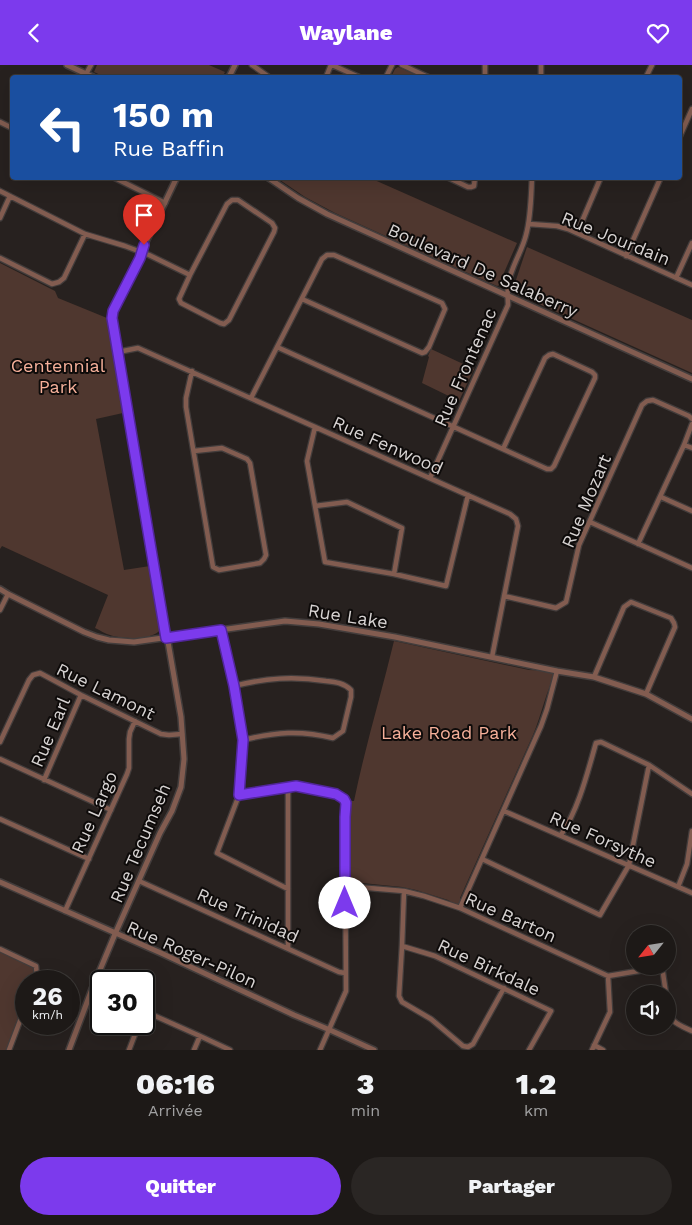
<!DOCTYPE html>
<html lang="fr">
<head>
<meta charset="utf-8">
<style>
	:root { --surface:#1d1917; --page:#2a2624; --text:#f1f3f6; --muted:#a0a0a1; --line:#3b3836; --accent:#7c3aed }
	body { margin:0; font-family:"Work Sans",sans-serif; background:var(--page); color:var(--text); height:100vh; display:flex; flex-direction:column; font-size:19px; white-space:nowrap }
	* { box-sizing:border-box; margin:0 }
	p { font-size:16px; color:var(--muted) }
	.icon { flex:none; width:28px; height:28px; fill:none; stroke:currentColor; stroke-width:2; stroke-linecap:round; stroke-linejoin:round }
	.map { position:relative; height:985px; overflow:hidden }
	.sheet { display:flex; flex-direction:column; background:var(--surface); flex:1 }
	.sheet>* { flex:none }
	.top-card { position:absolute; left:10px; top:10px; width:672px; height:105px; border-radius:5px; box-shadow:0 5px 20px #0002,0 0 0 1px var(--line); background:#1a4fa0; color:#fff; overflow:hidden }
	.needle { width:32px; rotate:240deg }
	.controls { position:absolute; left:626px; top:860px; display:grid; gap:10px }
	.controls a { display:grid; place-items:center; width:50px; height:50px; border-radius:50%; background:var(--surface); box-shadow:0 5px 20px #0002,0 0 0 1px var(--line); font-size:25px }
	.speed { position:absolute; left:15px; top:905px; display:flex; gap:10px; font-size:25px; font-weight:700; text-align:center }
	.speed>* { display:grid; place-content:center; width:65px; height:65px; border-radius:50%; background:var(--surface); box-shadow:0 5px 20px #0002,0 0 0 1px var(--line); line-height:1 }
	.speed small { font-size:12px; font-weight:400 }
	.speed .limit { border:2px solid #111; border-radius:8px; background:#fff; color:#111 }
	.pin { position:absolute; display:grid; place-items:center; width:42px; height:42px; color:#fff; margin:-51px -21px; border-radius:50% 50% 50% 0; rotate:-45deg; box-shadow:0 0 5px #0007 }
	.pin .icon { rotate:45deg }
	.me { position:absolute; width:55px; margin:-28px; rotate:0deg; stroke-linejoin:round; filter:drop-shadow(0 0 4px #0008) }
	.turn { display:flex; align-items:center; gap:18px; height:105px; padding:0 20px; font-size:22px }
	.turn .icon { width:65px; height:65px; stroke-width:2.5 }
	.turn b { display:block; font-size:35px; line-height:42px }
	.eta { display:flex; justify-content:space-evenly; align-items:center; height:85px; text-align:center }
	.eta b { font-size:30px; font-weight:800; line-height:35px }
	.action { display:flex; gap:10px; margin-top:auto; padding:10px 20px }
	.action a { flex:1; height:58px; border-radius:30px; background:var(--accent); color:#fff; font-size:20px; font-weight:800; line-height:58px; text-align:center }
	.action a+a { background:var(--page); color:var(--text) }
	header { display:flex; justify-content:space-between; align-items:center; height:65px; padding:0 20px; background:var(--accent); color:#fff; font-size:22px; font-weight:800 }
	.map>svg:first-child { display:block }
	.green { fill:#4f372f }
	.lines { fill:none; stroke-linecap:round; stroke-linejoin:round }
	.minor-casing { stroke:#433d3c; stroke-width:7 }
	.tertiary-casing { stroke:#433d3c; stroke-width:8 }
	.minor { stroke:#825c50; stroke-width:4.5 }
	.tertiary { stroke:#825c50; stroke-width:5 }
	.route-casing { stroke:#51269a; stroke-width:12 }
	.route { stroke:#7c3aed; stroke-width:9 }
	.labels { text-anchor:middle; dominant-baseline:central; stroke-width:4; stroke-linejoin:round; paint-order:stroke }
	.street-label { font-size:18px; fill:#d7d3d2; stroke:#0e0b0a }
	.park-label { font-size:18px; fill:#f6b09a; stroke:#0e0b0a }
</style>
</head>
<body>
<header><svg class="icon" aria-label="back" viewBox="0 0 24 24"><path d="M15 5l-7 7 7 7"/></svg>Waylane<svg class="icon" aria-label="heart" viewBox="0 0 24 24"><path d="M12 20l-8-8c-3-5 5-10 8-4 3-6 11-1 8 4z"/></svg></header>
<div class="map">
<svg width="692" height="985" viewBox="0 0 692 985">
	<rect width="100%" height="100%" fill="#27211f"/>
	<path class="green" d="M97,0H209L225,7L222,12H105L94,7Z
		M398,2L421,12H422H391L395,4Z
		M277,113H370L517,178L503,210L502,219L497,221L434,193L335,148L305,132Z
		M527,182L692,255V308L517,229L514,221Z
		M0,198L55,226L58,233L107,253L123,348L96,354L124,505L150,501L161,564C153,576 122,574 110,570C105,569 100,565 95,563L108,530L2,481L0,484Z
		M431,284L474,304L459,336L422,318L429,292L428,291Z
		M394,576L529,605L557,606C546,625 542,649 533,670L460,833V843L448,835L416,825L402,822L362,818L345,821L349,746L351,736H354C365,682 381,630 394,576Z
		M0,884L36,901L35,916H26V940L9,985H0Z"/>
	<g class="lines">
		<defs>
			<path id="minor" d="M252,0L269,12
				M332,0L359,12
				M402,0L428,12
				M485,0V12
				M541,0V12
				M86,9L91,0
				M326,12L331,0
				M386,12L392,0
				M646,12L652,0
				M0,57L12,63
				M680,71L692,44
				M113,112L165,138
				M447,112L468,122H471L474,121L475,112
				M0,126L85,169L125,181L149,190L190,210
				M232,135H238L272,158L275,163L274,167L229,255L224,259L220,258L181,238L179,234L190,210L227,139Z
				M0,153L10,131
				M529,159L557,161L568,164L692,220
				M577,168L601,112
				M626,191L661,112
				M0,193L52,219L59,217L64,213L85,169
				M676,213L692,178
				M277,282L547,404H551L554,401L595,313V310L592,307L553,289L549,290L545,293L503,384
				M118,287L138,283L510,449L516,454L518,461L492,592
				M192,306L186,333V342L213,502L219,505L260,498L264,494L266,490L250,398L247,394L222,383L194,386
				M251,333L322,194L327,190H334L442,238L445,244L429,282L425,287L422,288L302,234
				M315,362L307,396L325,497L394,509L446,521L468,430
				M684,380L692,383
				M430,413L508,240C508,234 507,227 508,221C510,203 522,187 526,170C531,152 531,131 532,112
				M661,432L692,446
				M315,441L347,437L402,463L394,509
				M590,457L692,503
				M638,479L684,380L692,359
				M504,531L556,543L566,537L579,480L642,340L647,336L653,335L689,351L692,354
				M0,545L8,529
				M221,565L234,621L243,675L239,730L217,788L288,824
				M594,612L624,542L631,537L671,553L674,558L675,562L646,629
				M234,621C266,613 293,611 326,616C336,617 344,618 351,625V632L343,666L333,673C300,665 276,667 243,675
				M0,677L29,615L33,610L40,608L81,630L161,669L169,670L182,669
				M0,694L111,745
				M44,715L81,630
				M288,723V883
				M239,730L296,721L336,729L343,733L346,736L345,762L346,926L320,985
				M504,746L692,828
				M0,754L89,794
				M561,770C579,743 587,709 596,678L601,677L649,700L692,729
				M482,794L600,850L629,800L649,700
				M139,816L339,907L345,908
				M345,821L404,826L424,831L460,843L608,911L662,902
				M678,822L687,799L692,766
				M404,826L402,881L399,931L402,937L431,954L463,981L468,982L473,979L504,923
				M460,843L541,661L547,644L557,606
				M65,846L127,709L129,703V674L130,667L135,656
				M402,881L435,891L551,946L529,985
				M0,884L36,901L37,913L35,916
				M662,901L666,929
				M92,924L101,928
				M668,940C670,958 677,959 692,966
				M144,946L200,971L230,985
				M594,980L603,985
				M9,985L26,940
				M129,985L139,959
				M194,985L200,971
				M592,985L610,947L608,911"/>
			<path id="tertiary" d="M67,0L93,12
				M229,12L235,0
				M267,112L298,133L327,149L692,314
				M0,524L8,529L84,567L97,572L109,575L134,577L285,556L319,559L395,572L557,606L594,612L646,629L692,654
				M0,817L161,888L294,950L330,965L374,985
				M69,985L92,924L115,869L160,768L172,746L181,722L184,694L181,652L112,253L113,246L177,112"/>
		</defs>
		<use href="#minor" class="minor-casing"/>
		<use href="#tertiary" class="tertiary-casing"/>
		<use href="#minor" class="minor"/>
		<use href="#tertiary" class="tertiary"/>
	</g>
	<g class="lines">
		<defs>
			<path id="route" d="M144,180L140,193L113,246L112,253L166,573L221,565L234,621L243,675L239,730L296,721L336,729L344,734L346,738L345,752V838"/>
		</defs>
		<use href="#route" class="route-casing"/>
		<use href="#route" class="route"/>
	</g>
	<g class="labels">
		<g class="street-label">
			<text transform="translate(616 173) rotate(22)">Rue Jourdain</text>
			<text transform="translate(483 205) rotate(24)">Boulevard De Salaberry</text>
			<text transform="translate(465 302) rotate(-66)">Rue Frontenac</text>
			<text transform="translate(388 380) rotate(24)">Rue Fenwood</text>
			<text transform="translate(586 436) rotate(-67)">Rue Mozart</text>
			<text transform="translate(348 551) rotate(9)">Rue Lake</text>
			<text transform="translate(106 626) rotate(26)">Rue Lamont</text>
			<text transform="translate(50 667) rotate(-67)">Rue Earl</text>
			<text transform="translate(94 747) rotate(-66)">Rue Largo</text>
			<text transform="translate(603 774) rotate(24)">Rue Forsythe</text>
			<text transform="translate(140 778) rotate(-67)">Rue Tecumseh</text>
			<text transform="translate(248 850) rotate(24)">Rue Trinidad</text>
			<text transform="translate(511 852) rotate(24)">Rue Barton</text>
			<text transform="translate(192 889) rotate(24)">Rue Roger-Pilon</text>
			<text transform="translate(489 902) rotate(25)">Rue Birkdale</text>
		</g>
		<g class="park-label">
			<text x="58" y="300">Centennial<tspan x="58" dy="21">Park</tspan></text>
			<text x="449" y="667">Lake Road Park</text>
		</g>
	</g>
</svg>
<div class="controls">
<a><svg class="needle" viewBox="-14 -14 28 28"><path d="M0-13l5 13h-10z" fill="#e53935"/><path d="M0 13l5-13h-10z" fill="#a0a0a1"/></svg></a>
<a><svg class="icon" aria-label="sound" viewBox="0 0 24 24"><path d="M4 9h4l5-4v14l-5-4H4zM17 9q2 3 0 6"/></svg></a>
</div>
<div class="speed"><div>26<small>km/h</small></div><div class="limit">30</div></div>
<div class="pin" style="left:144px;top:180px;background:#d93025"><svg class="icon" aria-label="arrive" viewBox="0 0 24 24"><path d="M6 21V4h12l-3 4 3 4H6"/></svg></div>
<svg class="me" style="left:345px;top:838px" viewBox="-20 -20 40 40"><circle r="19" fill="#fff"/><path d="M0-13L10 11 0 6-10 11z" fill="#7c3aed"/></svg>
<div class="top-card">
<div class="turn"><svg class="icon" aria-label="left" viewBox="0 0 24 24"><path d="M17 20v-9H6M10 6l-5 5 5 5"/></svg><div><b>150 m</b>Rue Baffin</div></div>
</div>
</div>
<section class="sheet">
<div class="eta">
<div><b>06:16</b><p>Arrivée</p></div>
<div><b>3</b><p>min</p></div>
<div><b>1.2</b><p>km</p></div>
</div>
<div class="action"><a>Quitter</a><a>Partager</a></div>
</section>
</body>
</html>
